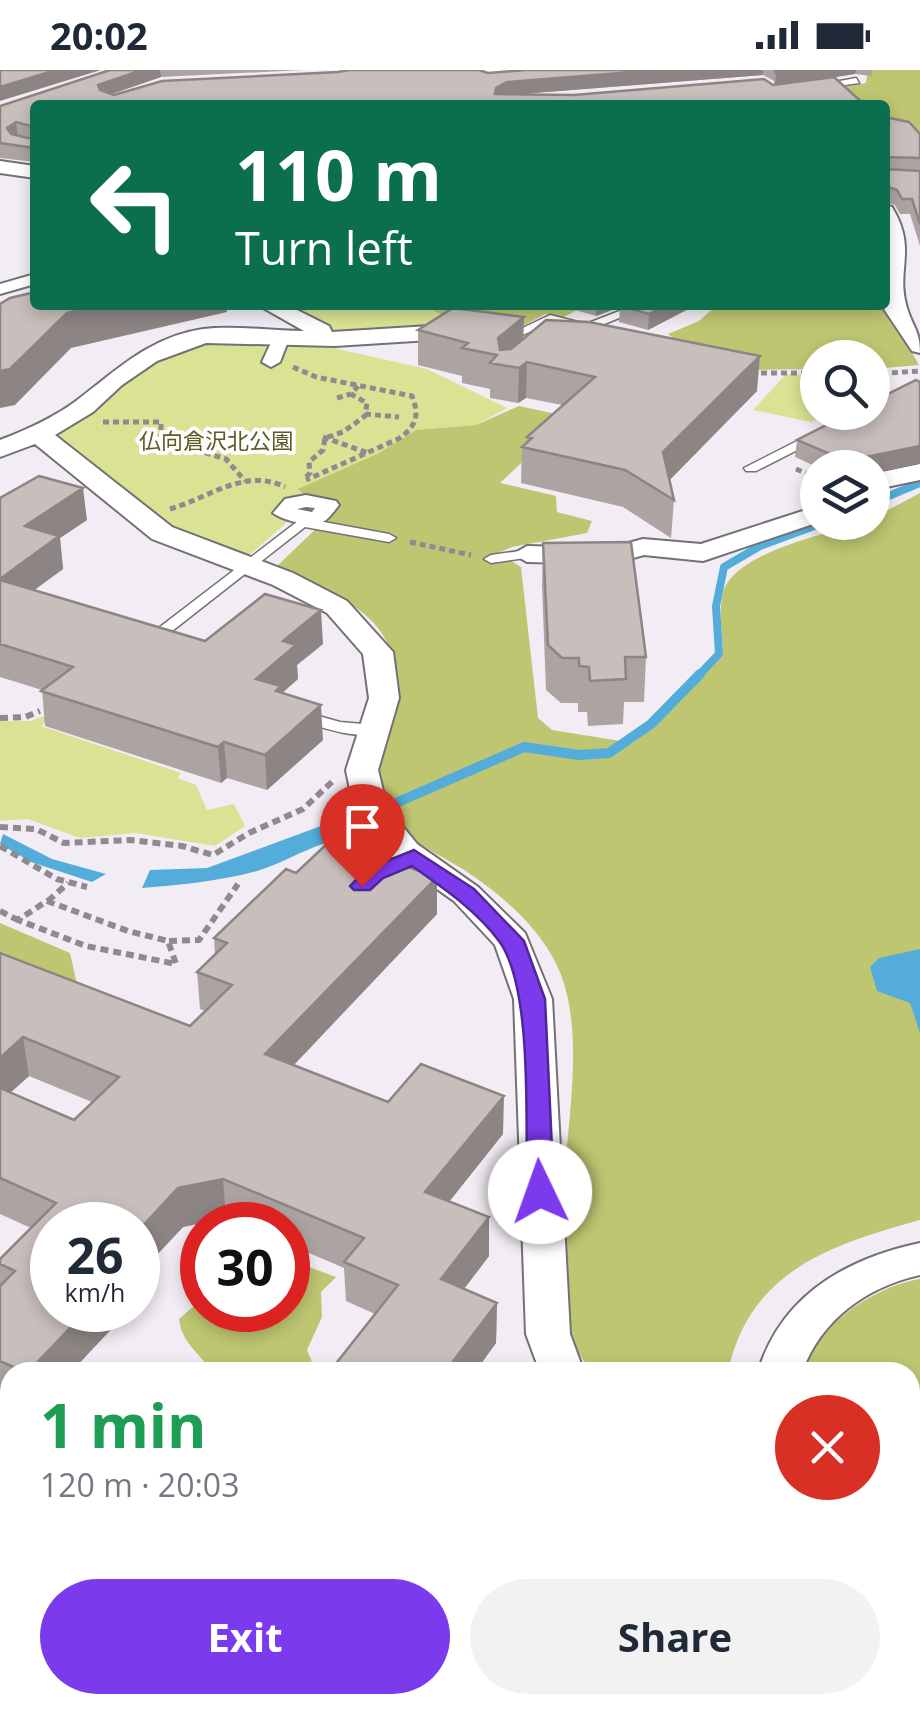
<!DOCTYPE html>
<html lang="en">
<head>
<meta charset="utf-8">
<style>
	:root { --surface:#fff; --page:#f2f2f3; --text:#1f2937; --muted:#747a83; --accent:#7c3aed }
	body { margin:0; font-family:"Open Sans","Noto Sans JP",sans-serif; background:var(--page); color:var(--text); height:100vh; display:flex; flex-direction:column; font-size:38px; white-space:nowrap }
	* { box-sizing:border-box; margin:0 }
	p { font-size:32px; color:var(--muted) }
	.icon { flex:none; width:55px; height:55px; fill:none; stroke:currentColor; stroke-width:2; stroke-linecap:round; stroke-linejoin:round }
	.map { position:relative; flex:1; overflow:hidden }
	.drawer { position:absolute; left:0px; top:1292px; width:920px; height:352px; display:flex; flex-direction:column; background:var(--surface); border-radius:30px 30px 0 0; box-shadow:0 5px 15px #0003 }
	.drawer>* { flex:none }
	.banner { position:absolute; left:30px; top:30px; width:860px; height:210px; border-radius:10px; box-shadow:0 5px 15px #0003; background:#0b6e4f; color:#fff; overflow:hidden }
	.fabs { position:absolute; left:800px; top:270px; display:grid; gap:20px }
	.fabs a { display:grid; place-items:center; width:90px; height:90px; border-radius:50%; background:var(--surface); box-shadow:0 5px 15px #0003; font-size:50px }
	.speed { position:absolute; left:30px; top:1132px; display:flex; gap:20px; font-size:50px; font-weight:700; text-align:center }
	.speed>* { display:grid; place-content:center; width:130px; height:130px; border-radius:50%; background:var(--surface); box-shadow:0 5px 15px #0003; line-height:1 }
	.speed small { font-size:25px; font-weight:400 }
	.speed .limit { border:15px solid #d22; background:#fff; color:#111 }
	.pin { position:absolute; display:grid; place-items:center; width:85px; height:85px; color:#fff; margin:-102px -42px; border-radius:50% 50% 50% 0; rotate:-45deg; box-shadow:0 0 10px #0007 }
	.pin .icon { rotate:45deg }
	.me { position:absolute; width:110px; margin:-55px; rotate:357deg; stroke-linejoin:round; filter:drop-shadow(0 0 8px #0008) }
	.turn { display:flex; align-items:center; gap:35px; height:210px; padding:0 40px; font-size:45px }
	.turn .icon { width:130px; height:130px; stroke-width:2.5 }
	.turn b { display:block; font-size:70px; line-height:85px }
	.round { display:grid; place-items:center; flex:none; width:105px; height:105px; border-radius:52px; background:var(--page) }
	.summary { display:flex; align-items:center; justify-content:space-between; height:170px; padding:0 40px }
	h1 { font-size:60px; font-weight:700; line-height:75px; color:#1e9e55 }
	.action { display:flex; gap:20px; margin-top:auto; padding:20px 40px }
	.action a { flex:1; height:115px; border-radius:60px; background:var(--accent); color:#fff; font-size:40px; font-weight:700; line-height:115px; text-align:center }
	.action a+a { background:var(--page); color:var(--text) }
	.status { display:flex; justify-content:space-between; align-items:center; height:70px; padding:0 50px; background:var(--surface); direction:ltr }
	.status svg { height:28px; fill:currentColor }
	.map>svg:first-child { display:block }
	.green { fill:#dae294 }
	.forest { fill:#bec672 }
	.water { fill:#54acda }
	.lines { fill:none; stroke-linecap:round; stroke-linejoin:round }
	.stream-far1 { stroke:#54acda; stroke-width:8 }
	.stream { stroke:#54acda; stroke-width:10 }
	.service-casing { stroke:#747076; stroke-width:3 }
	.pedestrian-casing { stroke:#747076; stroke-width:4 }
	.minor-casing { stroke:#747076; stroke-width:4 }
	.path-far2 { stroke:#8e8b90; stroke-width:5; stroke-dasharray:6 4; stroke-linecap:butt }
	.path-far1 { stroke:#8e8b90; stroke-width:6; stroke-dasharray:8 5; stroke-linecap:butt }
	.path { stroke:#8e8b90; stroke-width:9; stroke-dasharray:10 6; stroke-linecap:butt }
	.service { fill:#fff; fill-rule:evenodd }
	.pedestrian { fill:#fff; fill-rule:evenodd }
	.minor { fill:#fff; fill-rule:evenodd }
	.wall { fill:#aca3a2; fill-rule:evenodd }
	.shaded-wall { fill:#8c8584 }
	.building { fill:#c8bebc; stroke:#8c8584; stroke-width:2.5 }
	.route { fill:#7c3aed; stroke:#51269a; stroke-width:2.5 }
	.labels { text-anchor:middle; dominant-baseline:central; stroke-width:8; stroke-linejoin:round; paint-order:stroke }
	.far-park-label { font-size:22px; fill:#585d20; stroke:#fefcff }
</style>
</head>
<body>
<div class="status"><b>20:02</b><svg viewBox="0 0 49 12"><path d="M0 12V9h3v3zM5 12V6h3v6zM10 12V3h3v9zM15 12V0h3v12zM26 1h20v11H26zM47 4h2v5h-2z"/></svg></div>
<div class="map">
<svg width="920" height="1644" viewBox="0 0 920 1644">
	<rect width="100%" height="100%" fill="#f2edf4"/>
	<path class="green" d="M287,235H586L562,248L545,244L514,261L339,262Z
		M205,272H332L338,279L427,299L507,338L476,355L416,360L377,384L323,452L292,448L247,487L171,456L49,363L138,298Z
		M786,304L817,306L818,342L832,343L811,352L753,340Z
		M44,646L50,648L41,656L181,703L177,708L196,715L207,740L234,734L245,756L215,776L135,763L80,768L28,749L0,751V651H30Z"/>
	<path class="forest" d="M868,0H920V65L885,57V35H857L845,17L866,13Z
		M425,235H586L562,248L545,244L514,261L461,257Z
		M717,235H885L919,295L873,299L872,288H818L817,299L753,300L663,275L672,267L668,264L699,251Z
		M519,336L570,347L500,413L556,426L557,442L592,451L587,463L512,477L498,483L521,497L538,648L552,660L633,673L723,586C723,567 718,541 723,523C733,483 824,465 859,453L872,452L873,448L920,423V1150C830,1175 749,1201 728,1302H592C518,1213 597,1029 565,917C553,872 513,834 476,808C442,783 394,770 381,726C374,703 382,682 388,659C415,553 360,536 276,497L323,452L335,433L306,427L298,419L377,384L416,360L476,355Z
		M0,853L70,883L81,932L0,905Z
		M288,1184L293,1191L336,1207L321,1222L322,1247L307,1280L316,1302H208L210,1299C196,1280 182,1272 179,1249L202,1229V1240H288Z
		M920,1209V1644H667L683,1635H910V1302H803C817,1255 873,1217 920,1209Z
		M0,1346L10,1350V1525L0,1523Z
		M0,1587L10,1589V1635H174L207,1644H0Z"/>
	<path class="water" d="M344,739L360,769C324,765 292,791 257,801C220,811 181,815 142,818L150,800L207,798L329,753Z
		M3,764L52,789L106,804L92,812L31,792L0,774Z
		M920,879V963L910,933L877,921L870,897L879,888Z"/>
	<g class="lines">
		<path class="stream-far1" d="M872,433L920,413
			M698,606L719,584L716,536L724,497L760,476L825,452"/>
		<path class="stream" d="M350,753L524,677L579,685L609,683L651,654L700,604"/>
		<defs>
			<path id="service" d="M856,8L859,13L817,19L812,16Z
				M635,235H651L587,261L551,252L516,268L506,266L550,245L586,254Z
				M813,363L819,367L817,370L756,401H746L744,398Z
				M302,448L389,464L396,468L389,472L305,457L153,576H143V570Z
				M527,480L534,484L532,487L491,493L484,489L491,485Z
				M301,641L340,652L374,655L382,660C363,673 317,656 295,649L293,646L295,643Z"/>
			<path id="pedestrian" d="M35,204V214L0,224V214Z
				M276,262L290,266L280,292L271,297L262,292Z
				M306,425L336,431L339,435C334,441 328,450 321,453C309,457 282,450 273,443L285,429ZM306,437L315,438L312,442L297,439Z"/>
			<path id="minor" d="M473,0H589L580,5L488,13L482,12Z
				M0,91L35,96V108L0,103Z
				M885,135L892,137C918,180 895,200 907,238C913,258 920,260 920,283L912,281L884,239Z
				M258,235H287L329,256L332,262L462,254L474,261L462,268L335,276L206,273L157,291L122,315L93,342L55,365L172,457L293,503L347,531L393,582L399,628L378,700L387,737L417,774L478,817L525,863L552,929L570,1264L584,1302H540L526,1264L514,929L495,875L454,831L393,788L354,739L346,700L369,628L363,584L327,543L273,515L152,469L35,374L0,387V370C26,360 53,348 76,331C116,301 149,267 203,259C235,255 271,261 304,261Z
				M920,394V410L872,420V404Z
				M818,436L819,452L703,491L644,485L611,494L527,492L513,484L527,476L610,478L643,469L701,474Z
				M920,1173V1205C866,1217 821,1250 802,1302H758C781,1226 845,1189 920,1173Z
				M0,1530L10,1533V1577L0,1574Z
				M270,1635H350L354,1644H274Z
				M567,1635H638L634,1644H563Z"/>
		</defs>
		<use href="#service" class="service-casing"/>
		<use href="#pedestrian" class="pedestrian-casing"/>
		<use href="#minor" class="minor-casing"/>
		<path class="path-far2" d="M293,297L316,307L412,326C420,346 416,357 398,369L306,410
			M751,303H818
			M872,304L920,301
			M337,328L351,324
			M365,344L399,347
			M103,352H161V367L166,371L226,389L245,411
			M323,367L368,383
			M796,399L818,408
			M306,407L310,403L309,392L323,380L325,368L343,362L365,346L367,333L351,324L358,316
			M170,439C209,428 245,397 285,417
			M410,472L471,485"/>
		<path class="path-far1" d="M0,648L25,647L40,641
			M0,757L36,759L64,773L130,770L182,776L213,785L249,763L303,739L334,710
			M0,776L57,809L87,817
			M47,831L128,861L168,871L176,894L86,876L18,850Z
			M48,831L68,813
			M0,841L18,850
			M169,871L199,870L238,814"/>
		<path class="path" d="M211,1635L240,1644"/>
		<use href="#service" class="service"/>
		<use href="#pedestrian" class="pedestrian"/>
		<use href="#minor" class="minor"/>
	</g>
	<path class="wall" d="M110,0H303L161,7L112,24L114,25L526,0H872V6L855,4L835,7L865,35H35V92L0,88V36ZM763,5L774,11V15L574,25L521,24Z
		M885,47L920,64V176L910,144H900L895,135L885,132Z
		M575,235H696L648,260L619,252L620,237L596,246L575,240Z
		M418,260L524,268L757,321L669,410L674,430L671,468L623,437L521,413L522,377L527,372V367L562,335L526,328L518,333L490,328V319L462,313V306L418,295Z
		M920,312V393L872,403V398H819L795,387L797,370Z
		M0,428L87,450L60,468L63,499L34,520L205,571L323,574L297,595L298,609L282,623L323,670L267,720L227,708L221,713L45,656L42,620L0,607Z
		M543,473L646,587L644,632H624L623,654L588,656L587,642H578V633H561L546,620L542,516Z
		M359,787L437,844L294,995L388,1032L503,1064L449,1131L489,1147V1186L464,1219L497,1233L496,1273L475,1302H334V1296L375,1244L346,1231L344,1198L288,1174V1155H244L226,1148L183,1157L138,1205V1155L52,1240H115L117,1253L71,1302H10V1332L0,1327V1189L31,1158L0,1144V883L190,956L205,941L200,939L197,902L215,885L214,868L296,803ZM29,1006L92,1032L74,1050L10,1023Z"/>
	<path class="shaded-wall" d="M56,0H101L0,31V17Z
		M142,0H160L161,7L100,28L98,15Z
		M658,0H763V5L507,25L496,32V18L507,12Z
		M797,0H856L855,4L775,17L776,3Z
		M16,52L18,66L8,73L7,58Z
		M103,235H226L227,242L71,278L15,335L0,338V301L67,243Z
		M597,235H625L596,246Z
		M667,235H696L648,260L649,244Z
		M524,247L523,281L498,294V268Z
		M760,286L757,321L661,419L663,382Z
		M527,292L526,328L518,333L519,298Z
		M920,376V393L872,403V398H846V391Z
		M83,418L87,450L60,468L63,499L3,543L0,509L25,456Z
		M321,540L323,574L297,595L298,609L281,624L256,609L283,571Z
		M321,635L323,670L267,720L265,685Z
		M224,672L227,708L221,713L218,677Z
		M437,807V844L268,1022L265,984Z
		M23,967L29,1006L0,1032V988Z
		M504,1026L503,1064L426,1161L425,1122Z
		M223,1109L226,1148L183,1157L138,1205V1161L178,1118Z
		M489,1147V1186L441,1249V1209Z
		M497,1233L496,1273L475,1302H445Z
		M87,1240H115L117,1253L71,1302H28Z"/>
	<path class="building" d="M0,0H56L0,17Z
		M110,0H142L98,15L100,20L114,25L162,11L338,2L349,0H479L488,3L526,0H658L507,12L496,18L495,24L574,25L764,9L773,15L834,7L865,35H35V57L16,52L7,58L11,64L32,69L35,67V80L34,78L0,73V36Z
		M775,0H797L776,3Z
		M885,47L909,52L920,64V88L885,87Z
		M885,91L886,99L920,101V154L912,129H902L897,120L888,117L885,119Z
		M35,222V235H103L67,243L10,299L0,301V234L10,228Z
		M623,235H667L649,244L620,236Z
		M453,238L524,247L498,268L500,280L511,279L546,250L589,252L760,286L663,382L674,430L625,400L522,377L532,368L527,367L595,307L527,292L519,298L490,293L497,285L462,278L468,273L418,260Z
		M916,310L920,312V376L846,391L797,370L852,342H872V332Z
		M39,406L83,418L25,456L59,466L0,509V428Z
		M631,472L646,587H625L626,609L590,611L589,597L579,596V588H562L548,575L543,473Z
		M0,510L205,571L265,524L321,540L283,571L296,575L256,609L281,616L276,621L321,635L265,685L224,672L218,677L41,621L73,597L0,574Z
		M330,771L349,777L359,787L370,784L437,807L265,984L388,1032L421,994L504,1026L425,1122L489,1147L441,1209L497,1233L445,1302H348L334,1296L398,1215L344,1192L364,1168L223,1109L178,1118L138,1161V1155H52V1240H87L28,1302H24L0,1291V1216L15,1201L0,1194V1189L56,1133L0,1108V1018L74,1050L119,1007L23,967L0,988V883L190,956L232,915L197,902L227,873L214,868L286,799L296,803Z"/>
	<path class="route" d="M414,780L474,819L524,871L545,929L554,1122L550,1129H531L527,1122C525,1062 534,918 499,871C476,840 443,818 412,796L383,808L370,820H354L350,816L367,799Z"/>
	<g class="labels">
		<g class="far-park-label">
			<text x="216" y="370">仏向倉沢北公園</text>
		</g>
	</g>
</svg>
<div class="fabs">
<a><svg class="icon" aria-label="search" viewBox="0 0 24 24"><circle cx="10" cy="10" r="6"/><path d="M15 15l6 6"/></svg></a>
<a><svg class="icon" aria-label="layers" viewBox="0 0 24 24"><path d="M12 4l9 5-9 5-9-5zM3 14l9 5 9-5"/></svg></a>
</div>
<div class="speed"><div>26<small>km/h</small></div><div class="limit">30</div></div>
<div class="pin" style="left:362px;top:816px;background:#d93025"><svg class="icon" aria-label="arrive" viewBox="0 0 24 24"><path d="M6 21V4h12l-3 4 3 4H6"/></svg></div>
<svg class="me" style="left:540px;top:1122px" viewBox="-20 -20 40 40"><circle r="19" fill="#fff"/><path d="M0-13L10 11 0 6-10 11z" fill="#7c3aed"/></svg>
<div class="banner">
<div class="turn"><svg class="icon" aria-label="left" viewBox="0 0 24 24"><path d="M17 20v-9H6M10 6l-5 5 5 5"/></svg><div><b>110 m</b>Turn left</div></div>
</div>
<section class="drawer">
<div class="summary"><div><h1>1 min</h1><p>120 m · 20:03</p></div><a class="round" style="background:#d93025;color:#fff"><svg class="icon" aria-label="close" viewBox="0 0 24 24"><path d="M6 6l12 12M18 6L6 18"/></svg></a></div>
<div class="action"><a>Exit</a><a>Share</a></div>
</section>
</div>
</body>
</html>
